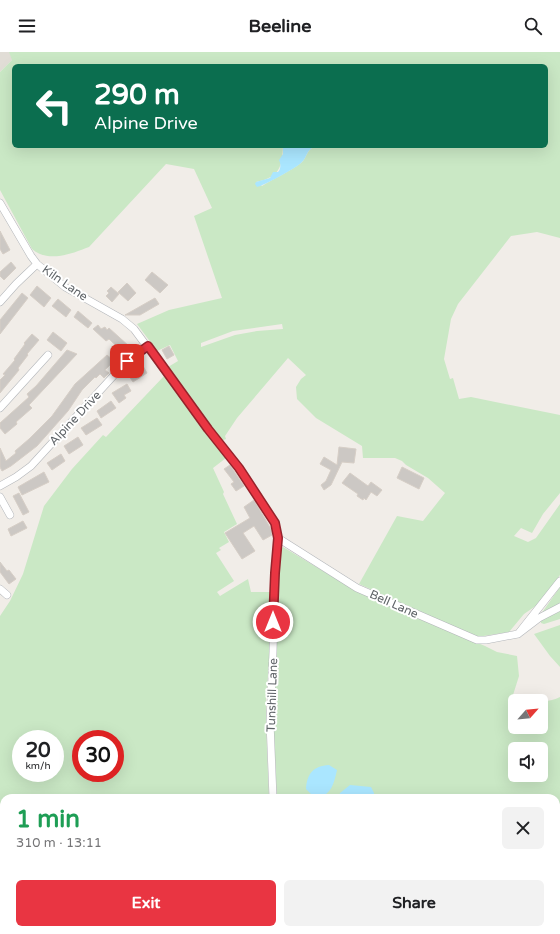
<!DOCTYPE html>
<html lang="en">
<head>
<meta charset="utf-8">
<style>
	:root { --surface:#fff; --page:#f2f2f2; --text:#202124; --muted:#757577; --accent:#e93542 }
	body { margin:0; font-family:"Varela Round",sans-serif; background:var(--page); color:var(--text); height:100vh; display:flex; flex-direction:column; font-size:15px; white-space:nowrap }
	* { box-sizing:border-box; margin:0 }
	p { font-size:13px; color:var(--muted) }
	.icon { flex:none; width:22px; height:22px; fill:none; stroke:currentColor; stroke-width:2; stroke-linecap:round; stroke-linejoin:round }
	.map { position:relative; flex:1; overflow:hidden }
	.details { position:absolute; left:0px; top:742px; width:560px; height:140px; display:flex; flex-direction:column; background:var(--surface); border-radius:12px 12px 0 0; box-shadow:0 4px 16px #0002 }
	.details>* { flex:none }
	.guide { position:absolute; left:12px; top:12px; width:536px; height:84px; border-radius:6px; box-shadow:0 4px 16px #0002; background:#0b6e4f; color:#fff; overflow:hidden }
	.needle { width:26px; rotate:63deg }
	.fabs { position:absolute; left:508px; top:642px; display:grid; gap:8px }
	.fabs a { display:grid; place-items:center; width:40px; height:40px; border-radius:6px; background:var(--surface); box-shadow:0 4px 16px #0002; font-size:20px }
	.speed { position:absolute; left:12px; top:678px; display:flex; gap:8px; font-size:20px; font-weight:700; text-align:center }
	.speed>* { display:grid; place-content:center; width:52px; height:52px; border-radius:50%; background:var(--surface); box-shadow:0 4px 16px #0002; line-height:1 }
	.speed small { font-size:10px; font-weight:400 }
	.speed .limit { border:6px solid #d22; background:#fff; color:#111 }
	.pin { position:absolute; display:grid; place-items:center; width:34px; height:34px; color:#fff; margin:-17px; border-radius:8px; box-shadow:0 2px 6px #0006 }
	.me { position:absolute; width:44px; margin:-22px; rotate:0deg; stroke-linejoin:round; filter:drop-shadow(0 0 3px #0008) }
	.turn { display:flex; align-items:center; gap:14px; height:84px; padding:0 16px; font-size:18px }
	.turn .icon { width:52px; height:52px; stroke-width:2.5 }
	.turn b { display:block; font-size:28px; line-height:34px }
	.round { display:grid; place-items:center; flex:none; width:42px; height:42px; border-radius:6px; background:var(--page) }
	.head { display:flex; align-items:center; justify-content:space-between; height:68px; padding:0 16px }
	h1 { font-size:24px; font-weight:700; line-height:30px; color:#1e9e55 }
	.button { display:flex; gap:8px; margin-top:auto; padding:8px 16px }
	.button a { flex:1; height:46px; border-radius:6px; background:var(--accent); color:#fff; font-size:16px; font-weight:700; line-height:46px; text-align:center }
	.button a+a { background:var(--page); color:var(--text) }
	header { display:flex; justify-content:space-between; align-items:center; height:52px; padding:0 16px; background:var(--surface); font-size:18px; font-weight:700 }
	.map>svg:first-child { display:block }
	.education { fill:#e1ddd6 }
	.green { fill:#cae8c5; fill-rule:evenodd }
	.water { fill:#aae6ff }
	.building { fill:#ccc8c4; stroke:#d6cec6 }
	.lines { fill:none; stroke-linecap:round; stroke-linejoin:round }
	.minor-casing { stroke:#b3b6ba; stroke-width:8 }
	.minor { stroke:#fff; stroke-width:7 }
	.route-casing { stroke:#97222b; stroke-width:10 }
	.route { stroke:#e93542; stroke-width:7 }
	.labels { text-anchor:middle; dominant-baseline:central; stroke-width:4; stroke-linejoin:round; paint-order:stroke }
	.street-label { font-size:12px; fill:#5f6468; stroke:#fff }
</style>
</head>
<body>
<header><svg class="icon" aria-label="menu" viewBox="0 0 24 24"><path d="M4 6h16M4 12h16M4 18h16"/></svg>Beeline<svg class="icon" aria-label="search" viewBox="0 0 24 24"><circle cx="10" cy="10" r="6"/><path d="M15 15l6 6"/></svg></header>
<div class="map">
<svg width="560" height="882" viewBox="0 0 560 882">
	<rect width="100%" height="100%" fill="#f1ede8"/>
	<path class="education" d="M0,0H20L0,20Z"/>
	<path class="green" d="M9,0H560V186L537,180L511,184L458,252L451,267L444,307L450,327L453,326L459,347L471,345L560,363V441L543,462L532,481L521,476L514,484L528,490L536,486L560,452V523L540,551L524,562L509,580L477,585L359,532L397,464L423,469L445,441L428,426L406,413L402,409L395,406H363L362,394L316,366L297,347L296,335L301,327L306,323L288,306L237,366L225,384L226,387L221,389L168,315L178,309L170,293L157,299L137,272L169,258L222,246L194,164L212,156L194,117L166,112L89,195C71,202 48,211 32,197L0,138V20L12,8ZM14,14H546V94H315C305,99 308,105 301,111C289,120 275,126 262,134L256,130C280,125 282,115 283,94H14ZM282,272L283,277L257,279L235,283L201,295V291L233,279Z
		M165,323L201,374L226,406L213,416L224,440L223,442L237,472L224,480L229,490L219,496L221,498L216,501L234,529L217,540L220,544L248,527L251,540H271L269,571L270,602L266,645V672L269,746H4V878H236L234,882H0V564L10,549L23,522L44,454L72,417L103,383L106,385ZM21,687H55V721H21ZM81,687H115V721H81Z
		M283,495L353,537L382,551L485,594L497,600L517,604L519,624L513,643C528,647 546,653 560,645V882H243L246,878H556V746H277L275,704L272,690L278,514L280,499ZM515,649H541V675H515ZM515,697H541V723H515Z
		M560,535V553L541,562Z
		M560,558V567L544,572L541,571V569Z
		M560,573V615L550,604L534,582Z"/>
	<path class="water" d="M283,94H315C305,99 308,105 301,111C296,116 263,134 257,135L255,132L256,130L270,126L273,120H278C281,117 281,112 279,108L283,102Z
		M329,713L337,718C334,731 332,742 318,746L313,744L306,737C307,722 313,714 329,713Z
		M350,733L371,735L374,741V746H338L340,741Z"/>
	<path class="building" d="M0,179L10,198L3,202L0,197Z
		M11,210L16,216L4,228L0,224V220Z
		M152,220L168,233L160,241L145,228Z
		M127,231L136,241L128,249L118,240Z
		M37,234L51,246L44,255L30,243Z
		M111,235L119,242L112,250L106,244L109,241L107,239Z
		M22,241L28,246L0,282V268Z
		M155,246L159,252L140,263H125Z
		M58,247L71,258L66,265L52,254Z
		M78,259L92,271L88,276L74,265Z
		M98,273L101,277L105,275L107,278L109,276L130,295L124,301L109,287L106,289L93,277Z
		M53,280L67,291L61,299L47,288Z
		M32,282L39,288L27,302L28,303L18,316L19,318L0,341V328L5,323L3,322L15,308L14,307L25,292L24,291Z
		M169,294L174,303L167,307L162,298Z
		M67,298L77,302L29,353L32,356L16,370L17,372L5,382L0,376V371L29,345L27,342L36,334Z
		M107,303L114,309L105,318L109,321L104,326L100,322L96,326L95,325L82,338L68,359L37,394L11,414L2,419L0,415V396L6,409L16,401L15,399L29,387L52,364L75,332Z
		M143,314L147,321L133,330L129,324Z
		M127,332L131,339L124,343L126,346L119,351L112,341Z
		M111,349L116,356L101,366L97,359Z
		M97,366L102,373L86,383L81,376Z
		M78,385L83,393L69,402L64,394Z
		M339,395L356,397L354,411L342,410L331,433L324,438L321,433L326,429L331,418L320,412L324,405L337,413Z
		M61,402L65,409L52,418L47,411Z
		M230,413L244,434L236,439L231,432L234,430L224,417Z
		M402,415L424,426L419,437L397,426Z
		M44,420L49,430L22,443L18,435Z
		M350,421L368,434L371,430L382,438L377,444L371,440L366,448L364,446L363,448L357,444L358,442L342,431Z
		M19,441L29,460L23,463L13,444Z
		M254,448L271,477L272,483L263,488L254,474L243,481L255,499L242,507L225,481L250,466L244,455Z
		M23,469L27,476L11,484L8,477Z
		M0,510L7,519L9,518L16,527L9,532L0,520Z"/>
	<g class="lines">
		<defs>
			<path id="minor" d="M0,151L31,204L37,212L65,235L122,267L134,277L208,377L239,416L275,471L278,486L275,521L273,600L270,670L273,746
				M0,250L16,232L37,212
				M0,356L48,303
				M0,434L16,425L31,414L127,309L148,294
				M0,445L10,463
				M278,486L357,536L477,588H486L518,582
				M560,529L518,582L539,566L560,555
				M0,537L7,543
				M238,882L241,878"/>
		</defs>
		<use href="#minor" class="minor-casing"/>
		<use href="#minor" class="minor"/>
	</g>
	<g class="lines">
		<defs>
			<path id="route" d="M127,309L148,294L208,377L239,416L275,471L278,486L275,521L273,570"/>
		</defs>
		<use href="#route" class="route-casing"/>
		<use href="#route" class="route"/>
	</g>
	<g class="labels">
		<g class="street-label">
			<text transform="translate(65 231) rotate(35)">Kiln Lane</text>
			<text transform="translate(75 366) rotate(-47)">Alpine Drive</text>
			<text transform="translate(394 552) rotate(24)">Bell Lane</text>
			<text transform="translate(272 643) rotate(-88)">Tunshill Lane</text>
		</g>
	</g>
</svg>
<div class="fabs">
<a><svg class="needle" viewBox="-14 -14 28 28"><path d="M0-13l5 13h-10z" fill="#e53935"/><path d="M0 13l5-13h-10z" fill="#757577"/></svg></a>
<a><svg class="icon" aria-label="sound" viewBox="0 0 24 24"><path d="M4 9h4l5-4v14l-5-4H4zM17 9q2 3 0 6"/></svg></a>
</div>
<div class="speed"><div>20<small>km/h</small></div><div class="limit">30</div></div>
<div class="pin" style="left:127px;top:309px;background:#d93025"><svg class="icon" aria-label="arrive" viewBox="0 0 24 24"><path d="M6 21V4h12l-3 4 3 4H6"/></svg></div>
<svg class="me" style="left:273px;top:570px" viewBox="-20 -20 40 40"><circle r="17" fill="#e93542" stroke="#fff" stroke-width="3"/><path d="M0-11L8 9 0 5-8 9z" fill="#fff"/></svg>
<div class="guide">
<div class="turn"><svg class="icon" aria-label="left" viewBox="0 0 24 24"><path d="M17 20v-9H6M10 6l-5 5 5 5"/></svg><div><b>290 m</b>Alpine Drive</div></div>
</div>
<section class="details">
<div class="head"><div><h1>1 min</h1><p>310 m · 13:11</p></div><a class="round"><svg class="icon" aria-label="close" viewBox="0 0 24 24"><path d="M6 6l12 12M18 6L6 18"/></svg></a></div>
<div class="button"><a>Exit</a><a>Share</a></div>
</section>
</div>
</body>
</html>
